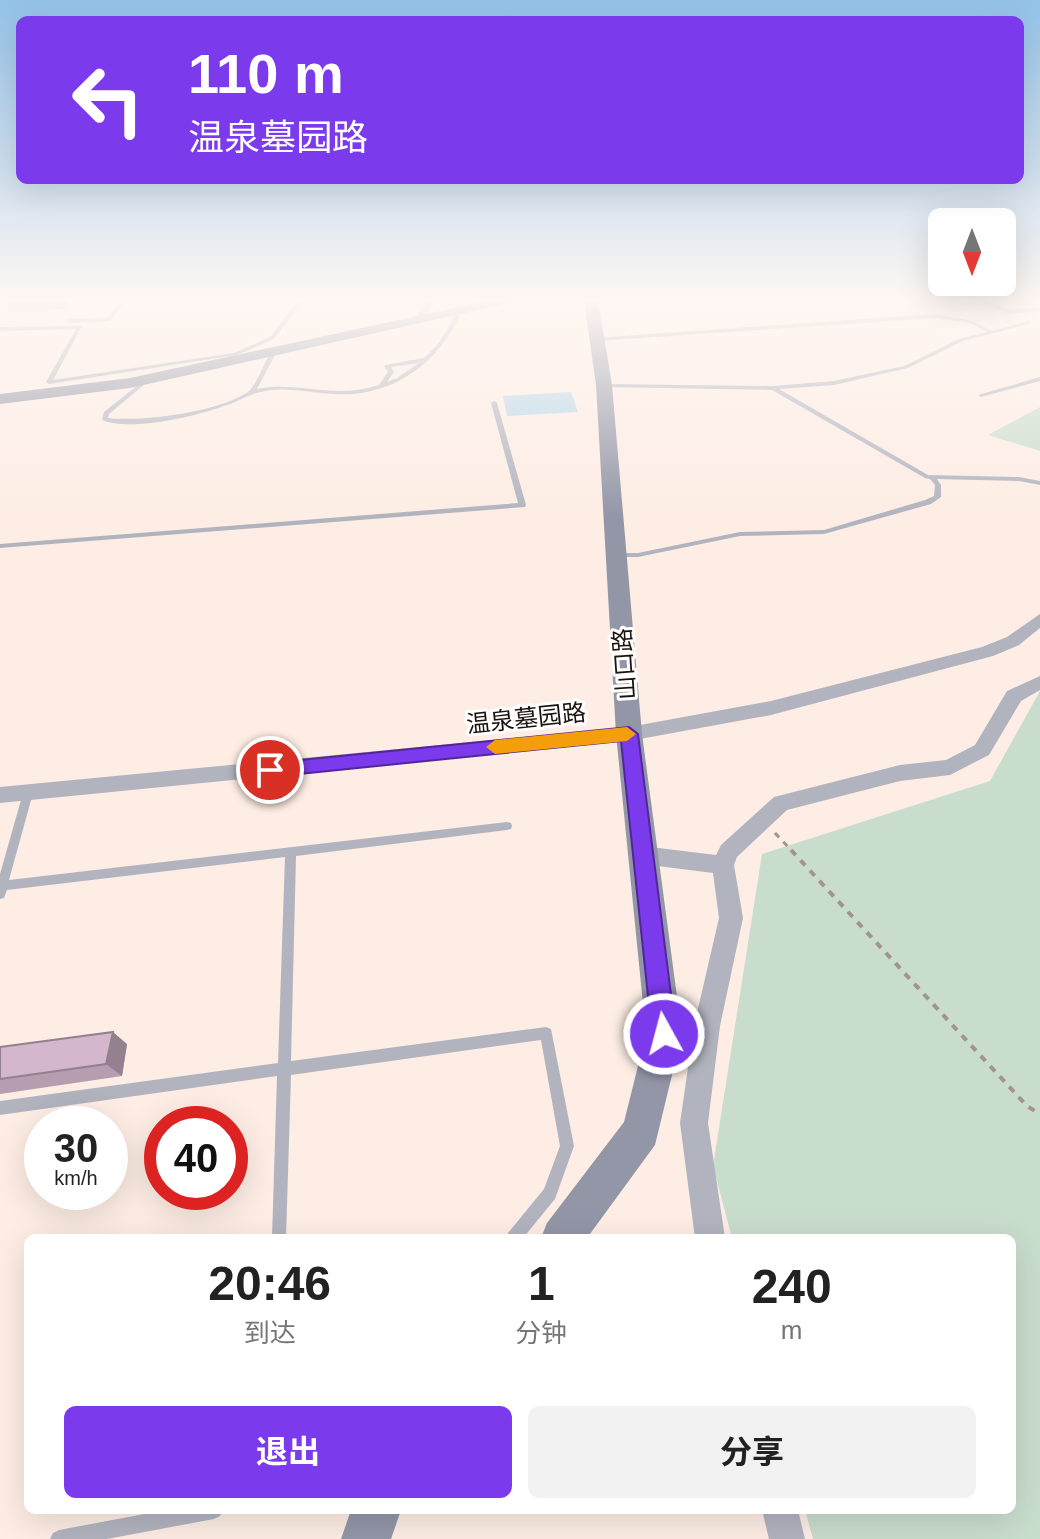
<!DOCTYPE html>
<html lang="zh">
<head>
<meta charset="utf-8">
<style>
	:root { --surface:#fff; --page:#f2f2f2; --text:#222; --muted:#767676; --accent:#7c3aed }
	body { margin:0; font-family:Helvetica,"Noto Sans SC",sans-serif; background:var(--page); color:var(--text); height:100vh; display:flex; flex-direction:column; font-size:30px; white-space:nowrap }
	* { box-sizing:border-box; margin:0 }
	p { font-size:26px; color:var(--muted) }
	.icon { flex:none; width:44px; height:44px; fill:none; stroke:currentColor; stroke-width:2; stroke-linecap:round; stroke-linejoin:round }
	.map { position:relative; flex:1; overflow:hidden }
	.sheet { position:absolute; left:24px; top:1234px; width:992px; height:280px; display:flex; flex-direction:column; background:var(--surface); border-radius:12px; box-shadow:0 8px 32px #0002 }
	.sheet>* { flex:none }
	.top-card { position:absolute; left:16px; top:16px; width:1008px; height:168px; border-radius:12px; box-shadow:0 8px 32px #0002; background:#7c3aed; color:#fff; overflow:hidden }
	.needle { width:52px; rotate:180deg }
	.controls { position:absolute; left:928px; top:208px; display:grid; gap:16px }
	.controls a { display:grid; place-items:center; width:88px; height:88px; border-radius:12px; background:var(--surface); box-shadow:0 8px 32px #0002; font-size:40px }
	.speed { position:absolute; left:24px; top:1106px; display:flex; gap:16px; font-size:40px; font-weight:700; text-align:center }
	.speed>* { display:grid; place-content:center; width:104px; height:104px; border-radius:50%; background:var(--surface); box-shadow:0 8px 32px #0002; line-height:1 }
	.speed small { font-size:20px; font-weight:400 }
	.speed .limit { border:12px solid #d22; background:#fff; color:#111 }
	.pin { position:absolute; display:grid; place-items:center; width:68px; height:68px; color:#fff; margin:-34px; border:4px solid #fff; border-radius:50%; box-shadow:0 2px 8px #0007 }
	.me { position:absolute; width:88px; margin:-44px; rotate:353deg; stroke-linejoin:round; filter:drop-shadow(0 0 6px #0008) }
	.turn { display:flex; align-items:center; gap:28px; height:168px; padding:0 40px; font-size:36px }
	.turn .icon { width:104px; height:104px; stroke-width:2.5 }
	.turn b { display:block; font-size:56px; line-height:68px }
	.eta { display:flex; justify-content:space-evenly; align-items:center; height:136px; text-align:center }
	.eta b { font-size:48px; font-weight:700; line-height:56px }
	.button { display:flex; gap:16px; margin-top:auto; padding:16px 40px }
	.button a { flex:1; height:92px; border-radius:12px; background:var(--accent); color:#fff; font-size:32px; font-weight:700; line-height:92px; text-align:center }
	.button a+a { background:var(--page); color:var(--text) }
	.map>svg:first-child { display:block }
	.green { fill:#c9ddcd }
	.water { fill:#b7d6ea }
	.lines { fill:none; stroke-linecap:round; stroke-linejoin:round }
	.path-far1 { stroke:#a2958e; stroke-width:3; stroke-dasharray:6 6; stroke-linecap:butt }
	.path { stroke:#a2958e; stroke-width:4; stroke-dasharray:7 7; stroke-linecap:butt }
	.lane { fill:#b1b4bf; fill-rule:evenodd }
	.street { fill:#b1b4bf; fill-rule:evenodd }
	.secondary { fill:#9296a7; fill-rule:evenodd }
	.wall { fill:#b69daf }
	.shaded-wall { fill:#94808f }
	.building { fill:#d4b7cc; stroke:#94808f; stroke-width:2 }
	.route { fill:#7c3aed; stroke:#51269a; stroke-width:2 }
	.slow { fill:#f59e0b }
	.labels { text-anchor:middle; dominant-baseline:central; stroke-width:6; stroke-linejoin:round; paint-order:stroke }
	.street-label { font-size:24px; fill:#1c130e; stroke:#fff }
</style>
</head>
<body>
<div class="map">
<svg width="1040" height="1539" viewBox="0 0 1040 1539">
	<rect width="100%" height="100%" fill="#fdede4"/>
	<path class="green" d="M1040,407V451L988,435Z
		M1040,691V1539H813L805,1510H1012V1238H732L713,1166L762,854L990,781Z"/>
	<path class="water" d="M571,392L578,412L507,416L503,396Z"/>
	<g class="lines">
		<path class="path-far1" d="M775,833L793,852"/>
		<path class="path" d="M791,850L1027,1106L1040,1114"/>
		<path class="lane" d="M122,300H127L110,321L70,323L67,321L70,319L107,318Z
			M299,300H304L274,339L237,355L49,384L46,382L76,329L0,331V327L82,326L53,380L234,353L270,337Z
			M976,300H983L1007,309L1040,308V312L1006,313Z
			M460,307L463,309C441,362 393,398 334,394C310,393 285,386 261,392C249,394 239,401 227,405C198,416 131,432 102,420L104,412L143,381L145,382V384L109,414L108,418C144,422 218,412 248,392C255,387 264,364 269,355L272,353L275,355L257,389C285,383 312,391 341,391C354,391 366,389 379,385L388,372L384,366L385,365L424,358C440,345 449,328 457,309ZM419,363L397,378L387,382L394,372L391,367Z
			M935,314L973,321L992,331L1029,321L1032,323L963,341L908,368L834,385L779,389L928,475L1019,477L1040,481V485L1019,481L937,479L941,485V497L931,504L824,534L740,536L638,557H613L612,555L616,553H638L740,532L824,530L925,500L934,496L935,485L930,479L925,478L772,390L604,387L602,386V384L773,386L834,381L904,366L959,339L987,332L970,323L935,318L597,341L595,340V338Z
			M1040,377V381L981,397L978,395Z
			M494,401L497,403L526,505L525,507L0,548V544L518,503L491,403Z
			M28,789L32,790L33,793L9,880L507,822L511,823L512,826L511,829L507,830L296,856L291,1061L546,1027L551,1029L574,1146L555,1199L523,1238H506L508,1233L544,1189L560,1146L541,1040L291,1075L286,1238H272L277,1076L0,1115V1101L278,1063L285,857L7,890L4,898L0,899V874L23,793L24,790Z
			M166,1510H223L220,1516L214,1519L107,1539H50L53,1533L59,1530Z"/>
		<path class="street" d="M422,300H432L428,316L423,319L418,316Z
			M1040,614V628L1019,645L993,656L771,715L629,741L0,803V787L629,727L771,701L982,647L1007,637Z
			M1040,676V690L1021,701L989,755L950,775L900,781L787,810L737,857L734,865L743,918L720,1026L708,1123L725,1238H695L680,1123L694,1026L719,918L713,873L642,864L634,862L631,855L634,848L642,846L716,855L721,845L774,797L900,765L946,760L975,745L1007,691Z
			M762,1510H798L805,1539H769Z"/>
		<path class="secondary" d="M491,300H522L130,388L0,404V394L130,378Z
			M584,300H598L612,385L642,734L682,1034L655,1145L587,1238H541L547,1223L624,1122L646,1034L616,734L596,385Z
			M351,1510H401L391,1539H341Z"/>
	</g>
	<path class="wall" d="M5,300H70L63,309L10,310Z
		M127,1044L122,1076L0,1094V1047Z"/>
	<path class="shaded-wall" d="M59,300H70L63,309Z
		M113,1032L127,1044L122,1076L106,1064Z"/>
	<path class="building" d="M113,1032L106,1064L0,1079V1047Z"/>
	<linearGradient id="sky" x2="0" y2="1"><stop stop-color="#94c2e9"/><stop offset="0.58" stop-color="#fef7f3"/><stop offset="1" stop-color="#fef7f3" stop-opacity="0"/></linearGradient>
	<rect width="1040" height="516" fill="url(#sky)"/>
	<path class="route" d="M629,727L638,734L676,1034L672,1042L664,1045L656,1042L652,1034L621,741L270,777L260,770L270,763Z"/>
	<path class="slow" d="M627,727L636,734L627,741L495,754L486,747L495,740Z"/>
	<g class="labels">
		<g class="street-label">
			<text transform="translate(624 664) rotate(-94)">山口路</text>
			<text transform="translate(526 718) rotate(-6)">温泉墓园路</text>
		</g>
	</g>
</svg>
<div class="controls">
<a><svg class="needle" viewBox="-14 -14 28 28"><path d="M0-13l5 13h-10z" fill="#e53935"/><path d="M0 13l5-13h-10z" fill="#767676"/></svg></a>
</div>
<div class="speed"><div>30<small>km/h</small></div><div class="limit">40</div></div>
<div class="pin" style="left:270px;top:770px;background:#d93025"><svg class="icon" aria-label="arrive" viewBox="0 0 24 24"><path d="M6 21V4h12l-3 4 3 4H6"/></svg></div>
<svg class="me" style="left:664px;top:1034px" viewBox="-20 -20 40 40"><circle r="17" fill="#7c3aed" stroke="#fff" stroke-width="3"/><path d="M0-11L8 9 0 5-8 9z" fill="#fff"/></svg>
<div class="top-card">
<div class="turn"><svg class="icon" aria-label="left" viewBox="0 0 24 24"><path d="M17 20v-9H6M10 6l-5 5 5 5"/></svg><div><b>110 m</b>温泉墓园路</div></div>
</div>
<section class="sheet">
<div class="eta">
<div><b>20:46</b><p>到达</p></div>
<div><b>1</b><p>分钟</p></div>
<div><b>240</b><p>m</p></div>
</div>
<div class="button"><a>退出</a><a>分享</a></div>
</section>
</div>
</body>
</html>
